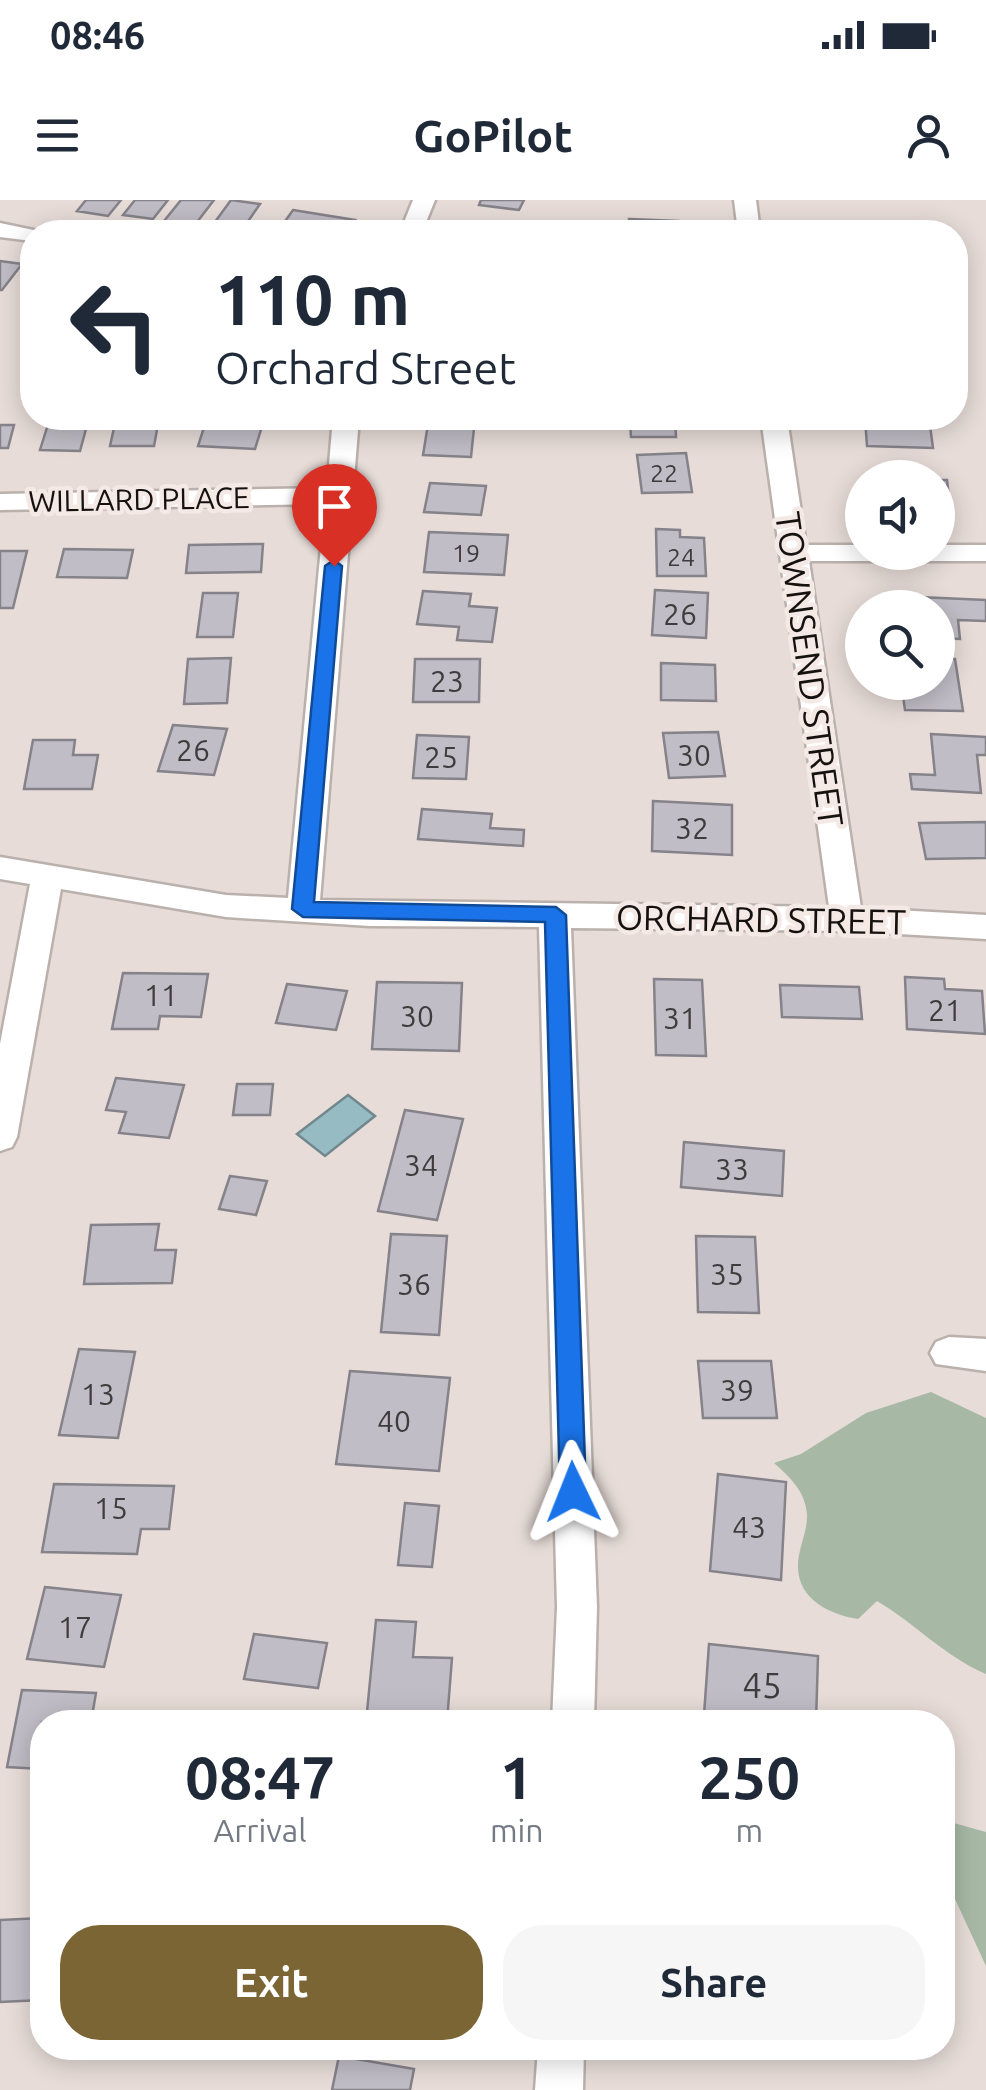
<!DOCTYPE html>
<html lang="en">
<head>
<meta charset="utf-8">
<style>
	:root { --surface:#fff; --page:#f6f6f7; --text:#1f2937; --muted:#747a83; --accent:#7b6535 }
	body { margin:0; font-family:Ubuntu,sans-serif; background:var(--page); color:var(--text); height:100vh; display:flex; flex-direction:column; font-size:38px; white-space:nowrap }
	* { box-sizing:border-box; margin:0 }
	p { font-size:32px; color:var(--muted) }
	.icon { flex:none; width:55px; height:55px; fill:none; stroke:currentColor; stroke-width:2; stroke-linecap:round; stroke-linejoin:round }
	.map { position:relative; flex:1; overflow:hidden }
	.details { position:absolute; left:30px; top:1510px; width:925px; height:350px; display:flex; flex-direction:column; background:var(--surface); border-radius:40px; box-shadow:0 5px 25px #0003 }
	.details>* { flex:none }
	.top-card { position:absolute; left:20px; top:20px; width:948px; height:210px; border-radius:40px; box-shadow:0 5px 25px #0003; background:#fff; color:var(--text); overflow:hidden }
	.controls { position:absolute; left:845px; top:260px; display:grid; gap:20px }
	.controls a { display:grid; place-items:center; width:110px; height:110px; border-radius:50%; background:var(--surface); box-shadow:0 5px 25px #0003; font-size:50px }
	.pin { position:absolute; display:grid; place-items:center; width:85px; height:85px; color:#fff; margin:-102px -42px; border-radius:50% 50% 50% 0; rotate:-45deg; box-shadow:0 0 10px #0007 }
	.pin .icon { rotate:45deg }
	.me { position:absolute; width:110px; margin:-55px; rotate:358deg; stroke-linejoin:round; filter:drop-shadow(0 0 8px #0008) }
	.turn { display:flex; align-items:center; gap:35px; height:210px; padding:0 30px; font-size:45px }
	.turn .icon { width:130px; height:130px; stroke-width:2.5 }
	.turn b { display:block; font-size:70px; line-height:85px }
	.eta { display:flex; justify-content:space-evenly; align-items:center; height:170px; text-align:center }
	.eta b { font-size:60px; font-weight:600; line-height:70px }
	.cta { display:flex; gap:20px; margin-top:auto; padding:20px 30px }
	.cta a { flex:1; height:115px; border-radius:40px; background:var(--accent); color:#fff; font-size:40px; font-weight:600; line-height:115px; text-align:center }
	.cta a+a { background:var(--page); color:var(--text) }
	.status { display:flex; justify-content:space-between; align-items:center; height:70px; padding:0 50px; background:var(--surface); direction:ltr }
	.status svg { height:28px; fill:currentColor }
	header { display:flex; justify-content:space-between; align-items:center; height:130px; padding:0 30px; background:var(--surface); font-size:45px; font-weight:600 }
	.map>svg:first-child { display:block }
	.green { fill:#a7b9a4 }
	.water { fill:#97bbc3; stroke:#70888d; stroke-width:2.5 }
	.building { fill:#c0bdc6; stroke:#85828a; stroke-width:2.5 }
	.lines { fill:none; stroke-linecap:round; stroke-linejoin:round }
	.minor-casing { stroke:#bab0ac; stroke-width:5 }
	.minor { fill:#fff; fill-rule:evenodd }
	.route { fill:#1a73e8; stroke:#114b97; stroke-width:2.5 }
	.labels { text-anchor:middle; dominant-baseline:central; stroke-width:9; stroke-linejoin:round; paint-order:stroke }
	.far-number-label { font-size:25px; fill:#3f3c3d }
	.far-street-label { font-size:30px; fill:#14110f; stroke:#f4e9e5 }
	.number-label { font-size:30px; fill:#3f3c3d }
	.street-label { font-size:35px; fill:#14110f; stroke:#f4e9e5 }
	.near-number-label { font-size:35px; fill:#3f3c3d }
</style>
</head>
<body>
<div class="status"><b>08:46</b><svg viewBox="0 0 49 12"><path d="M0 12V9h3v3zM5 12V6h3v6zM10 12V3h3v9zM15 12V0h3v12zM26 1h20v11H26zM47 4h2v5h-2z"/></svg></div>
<header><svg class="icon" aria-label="menu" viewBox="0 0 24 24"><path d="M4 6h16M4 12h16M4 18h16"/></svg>GoPilot<svg class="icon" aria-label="person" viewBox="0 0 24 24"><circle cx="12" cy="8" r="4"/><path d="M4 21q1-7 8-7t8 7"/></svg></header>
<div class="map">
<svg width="986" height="1890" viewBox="0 0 986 1890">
	<rect width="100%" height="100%" fill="#e7dcd8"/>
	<path class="green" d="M931,1192L986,1218V1474C944,1456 916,1424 877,1401L858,1419C831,1415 799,1400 798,1368C797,1350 808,1332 807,1314C805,1291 790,1277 774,1263L801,1254L866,1213Z
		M943,1620L986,1632V1766L943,1673Z"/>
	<path class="water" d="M348,895L375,916L325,956L297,934Z"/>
	<path class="building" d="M86,0H121L108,16L77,11Z
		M135,0H168L153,19L123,15Z
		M181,0H214L194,26L164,21Z
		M231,0L260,4L242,30L212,26Z
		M481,0H524L519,10L479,5Z
		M293,10L355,20L347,32H306L281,27Z
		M629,19L678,21V32H628Z
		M472,25L521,31L469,32Z
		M0,61L22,64L2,90H0Z
		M50,218H89L80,251L40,250Z
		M207,218L264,220L255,249L198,246Z
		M429,218L475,219L471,257L423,255Z
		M616,218H675L676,237H631L630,221Z
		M865,218H929L933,248L867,246Z
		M116,219H159L154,246H110Z
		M0,225H14L8,248H0Z
		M686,253L692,292L642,293L637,255Z
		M938,280H947L952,324L938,323Z
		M430,283L486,286L481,315L424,312Z
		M656,329L680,330V337L704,338L706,376H657Z
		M429,332L508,335L504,375L424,372Z
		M263,344L261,372L186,373L189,345Z
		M64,349L133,350L127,378L57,377Z
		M0,351H27L13,408H0Z
		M655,390L708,393L706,438L652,435Z
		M423,391L471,394L469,406L497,408L492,442L457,440L459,427L417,424Z
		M203,393H238L233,437H197Z
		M896,396L986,400V421L958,420L960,439L938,438V408H896Z
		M231,458L227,503L184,504L188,459Z
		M415,459H480L479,502H413Z
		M938,459H955L963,511L905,510L901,482H938Z
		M661,463L715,465L716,501L661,500Z
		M173,525L227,529L214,575L158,571Z
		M718,532L725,576L669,578L663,533Z
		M931,534L986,537V555H977L981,593L912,589L910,574L935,575Z
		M417,535L469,537L466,579L413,578Z
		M33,540H75L73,555H98L92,589H24Z
		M653,601L732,605V655L652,651Z
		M422,609L492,614L490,628L524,630L523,646L418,639Z
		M986,622V658L926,659L919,623Z
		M123,773L208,774L201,817L160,816L158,829H112Z
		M905,777L944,779L945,789L982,791L985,834L907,829Z
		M654,779L702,780L706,856L656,855Z
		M377,782L462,783L459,851L372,849Z
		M287,784L347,791L336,830L276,823Z
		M780,785L859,787L862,819L782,817Z
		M116,878L184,885L169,938L119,933L126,912L106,910Z
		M237,884H273L270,915H233Z
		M405,910L463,919L437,1020L378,1011Z
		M684,942L784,951L782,996L681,987Z
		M230,976L267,981L256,1015L219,1009Z
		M159,1024L155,1050H176L172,1083L84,1084L91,1025Z
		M391,1034L447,1036L439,1135L381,1132Z
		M696,1036L755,1037L759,1113L698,1112Z
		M79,1149L135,1152L118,1238L59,1235Z
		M698,1161H771L777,1218H703Z
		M350,1171L450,1178L439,1271L336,1264Z
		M718,1274L786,1282L781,1380L710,1371Z
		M54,1284L174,1286L169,1329H141L137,1354L42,1352Z
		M405,1303L439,1306L432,1367L398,1365Z
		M45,1387L121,1395L104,1467L27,1459Z
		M376,1420L416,1422L413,1457L452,1458L447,1522H366Z
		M254,1434L327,1443L318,1488L244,1479Z
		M709,1444L818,1456L816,1522L704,1515Z
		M22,1490L96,1493L91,1522H42V1569L7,1567Z
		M42,1718V1800L0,1802V1720Z
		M761,1848H848V1853Z
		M339,1856L414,1869L410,1890H332Z"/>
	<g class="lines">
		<defs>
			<path id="minor" d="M413,0H435L422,32H400Z
				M734,0H756L760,32H738Z
				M0,23L43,32H32V41L0,37Z
				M333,218H359L320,700L829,707L761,218H787L806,345H862V352H938V345H986V361H809L861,708L986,715V739L847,731L571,728L597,1407L594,1522H552L557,1407L539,727L370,726L226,717L61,689L17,937L12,947L0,951V844L30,684L0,679V657L226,695L288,698L325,304L0,310V294L327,288Z
				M949,1137L986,1139V1171L936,1164L930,1153L936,1142Z
				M538,1848H584L583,1890H535Z"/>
		</defs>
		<use href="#minor" class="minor-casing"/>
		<use href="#minor" class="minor"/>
	</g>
	<path class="route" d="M334,360L342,366L314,702L556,707L566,715L586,1292L582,1300L573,1303L564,1300L560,1292L545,722L303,717L292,709L325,366Z"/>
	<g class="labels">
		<g class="far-number-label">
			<text x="664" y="273">22</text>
			<text x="466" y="353">19</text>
			<text x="681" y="357">24</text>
		</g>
		<g class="far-street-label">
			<text transform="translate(139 299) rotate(-1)">WILLARD PLACE</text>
		</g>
		<g class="number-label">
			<text x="680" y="414">26</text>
			<text x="447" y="481">23</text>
			<text x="193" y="550">26</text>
			<text x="694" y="555">30</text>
			<text x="441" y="557">25</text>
			<text x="692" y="628">32</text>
			<text x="161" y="795">11</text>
			<text x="945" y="810">21</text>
			<text x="417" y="816">30</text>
			<text x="680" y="818">31</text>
			<text x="421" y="965">34</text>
			<text x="732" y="969">33</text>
			<text x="727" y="1074">35</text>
			<text x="414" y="1084">36</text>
			<text x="737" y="1190">39</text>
			<text x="98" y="1194">13</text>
			<text x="394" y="1221">40</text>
			<text x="111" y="1308">15</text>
			<text x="749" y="1327">43</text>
			<text x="75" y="1427">17</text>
		</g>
		<g class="street-label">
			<text transform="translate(810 469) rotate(82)">TOWNSEND STREET</text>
			<text transform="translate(761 719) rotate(1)">ORCHARD STREET</text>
		</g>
		<g class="near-number-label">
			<text x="762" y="1485">45</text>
		</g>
	</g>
</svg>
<div class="controls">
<a><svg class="icon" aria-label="sound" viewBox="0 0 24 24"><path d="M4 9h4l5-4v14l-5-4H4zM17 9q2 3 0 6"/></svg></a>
<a><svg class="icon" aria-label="search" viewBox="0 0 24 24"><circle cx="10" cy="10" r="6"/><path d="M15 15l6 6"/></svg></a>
</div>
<div class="pin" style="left:334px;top:366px;background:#d93025"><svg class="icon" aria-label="arrive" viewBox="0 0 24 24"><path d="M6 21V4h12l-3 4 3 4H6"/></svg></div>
<svg class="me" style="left:573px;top:1292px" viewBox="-20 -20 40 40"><path d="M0-17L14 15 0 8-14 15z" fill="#1a73e8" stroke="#fff" stroke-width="4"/></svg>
<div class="top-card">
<div class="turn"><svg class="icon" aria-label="left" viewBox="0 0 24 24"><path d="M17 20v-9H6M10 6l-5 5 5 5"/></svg><div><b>110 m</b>Orchard Street</div></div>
</div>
<section class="details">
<div class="eta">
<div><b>08:47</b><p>Arrival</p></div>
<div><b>1</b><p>min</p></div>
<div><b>250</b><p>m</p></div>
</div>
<div class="cta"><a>Exit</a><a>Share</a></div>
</section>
</div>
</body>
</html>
